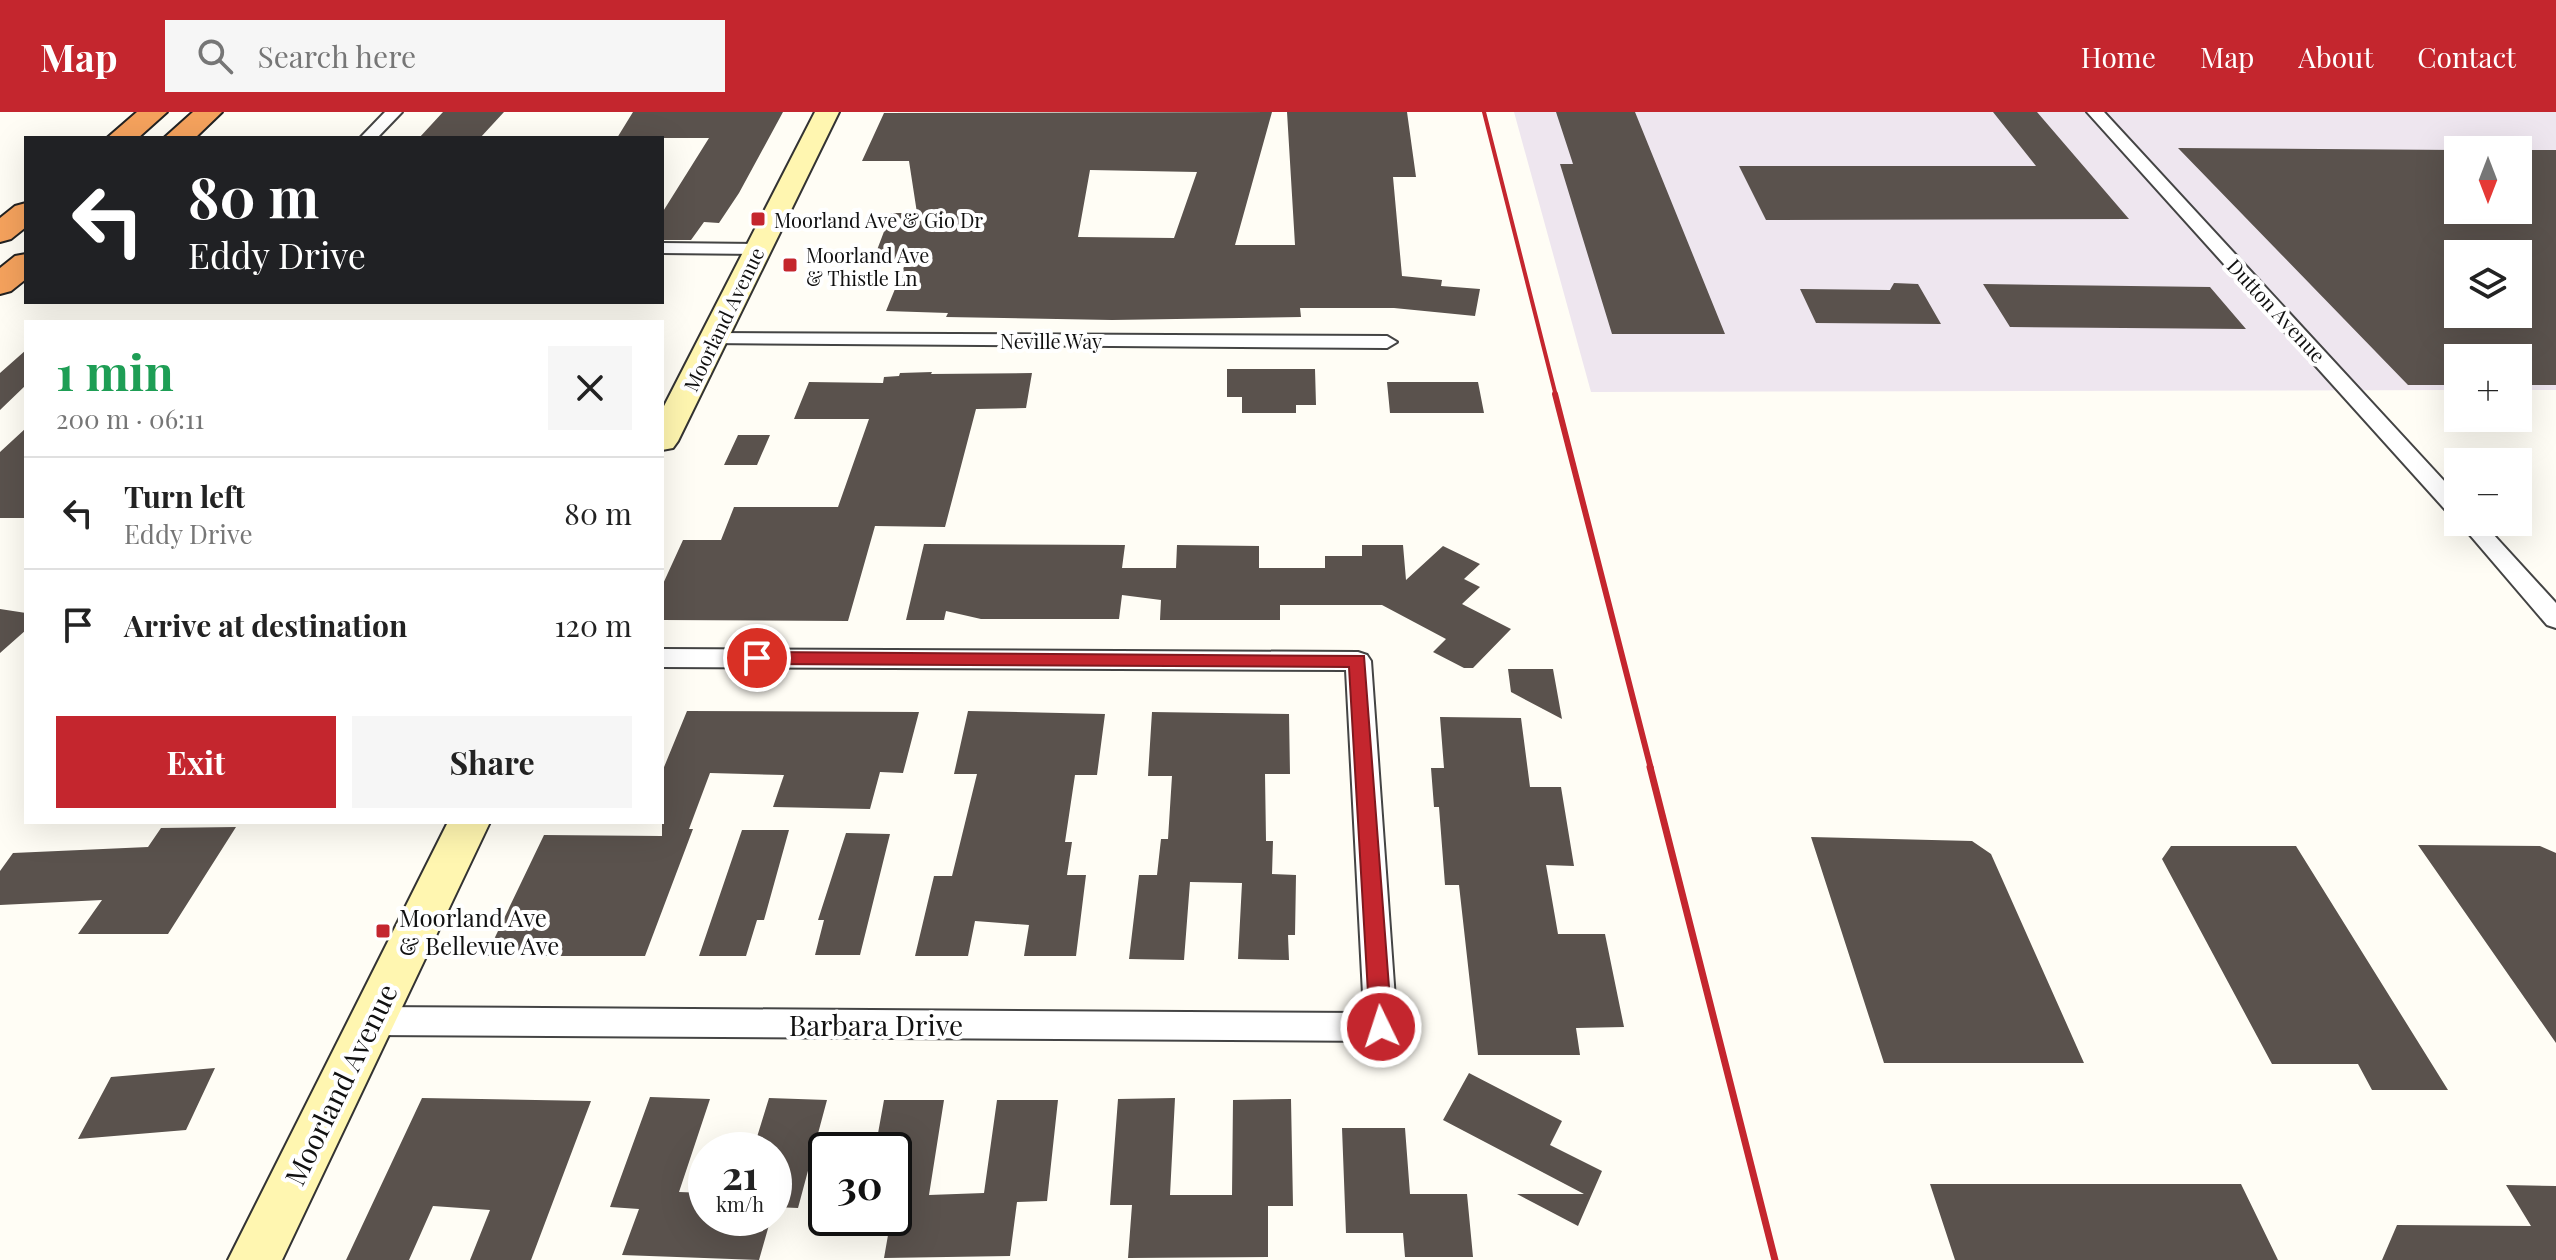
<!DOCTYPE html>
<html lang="en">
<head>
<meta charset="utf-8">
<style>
	:root { --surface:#fff; --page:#f6f6f6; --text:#222; --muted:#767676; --line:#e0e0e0; --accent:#c4262e }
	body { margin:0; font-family:"Playfair Display",serif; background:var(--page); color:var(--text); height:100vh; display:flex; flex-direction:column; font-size:30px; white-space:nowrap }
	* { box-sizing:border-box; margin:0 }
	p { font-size:26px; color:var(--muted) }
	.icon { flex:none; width:44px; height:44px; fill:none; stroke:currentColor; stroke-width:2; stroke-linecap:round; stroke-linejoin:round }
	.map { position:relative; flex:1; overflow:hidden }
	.sheet { position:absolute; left:24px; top:208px; width:640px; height:504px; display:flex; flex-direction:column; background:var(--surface); border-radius:0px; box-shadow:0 8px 32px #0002 }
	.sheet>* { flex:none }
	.top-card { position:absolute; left:24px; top:24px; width:640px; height:168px; border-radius:0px; box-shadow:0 8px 32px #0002; background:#202124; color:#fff; overflow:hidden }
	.needle { width:52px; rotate:180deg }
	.tools { position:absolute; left:2444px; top:24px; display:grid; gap:16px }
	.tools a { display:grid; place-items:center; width:88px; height:88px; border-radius:0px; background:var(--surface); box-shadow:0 8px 32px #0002; font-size:40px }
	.speed { position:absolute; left:688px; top:1020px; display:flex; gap:16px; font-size:40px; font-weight:700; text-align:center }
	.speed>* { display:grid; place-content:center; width:104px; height:104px; border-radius:50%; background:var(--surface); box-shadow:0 8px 32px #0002; line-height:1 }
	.speed small { font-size:20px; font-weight:400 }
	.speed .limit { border:4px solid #111; border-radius:12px; background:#fff; color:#111 }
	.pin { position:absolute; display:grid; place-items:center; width:68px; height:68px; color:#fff; margin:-34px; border:4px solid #fff; border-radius:50%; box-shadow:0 2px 8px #0007 }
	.me { position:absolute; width:88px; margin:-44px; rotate:356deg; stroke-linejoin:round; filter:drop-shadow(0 0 6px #0008) }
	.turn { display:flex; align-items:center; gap:28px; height:168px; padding:0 32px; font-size:36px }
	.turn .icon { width:104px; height:104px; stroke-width:2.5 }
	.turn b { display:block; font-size:56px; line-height:68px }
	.round { display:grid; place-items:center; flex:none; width:84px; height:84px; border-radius:0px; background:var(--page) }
	.head { display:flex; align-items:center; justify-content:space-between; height:136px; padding:0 32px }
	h1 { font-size:48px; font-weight:700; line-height:60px; color:#1e9e55 }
	.action { display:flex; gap:16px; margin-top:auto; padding:16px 32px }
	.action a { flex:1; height:92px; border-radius:0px; background:var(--accent); color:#fff; font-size:32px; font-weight:700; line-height:92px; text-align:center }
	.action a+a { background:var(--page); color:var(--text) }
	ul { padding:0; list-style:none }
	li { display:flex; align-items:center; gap:24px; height:112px; padding:0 32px; border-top:2px solid var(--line) }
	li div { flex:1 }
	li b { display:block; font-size:30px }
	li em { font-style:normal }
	header { display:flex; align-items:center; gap:48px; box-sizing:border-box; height:112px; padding:0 40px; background:var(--accent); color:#fff }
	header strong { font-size:38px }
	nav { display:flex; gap:44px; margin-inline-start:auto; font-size:28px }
	.search { width:560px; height:72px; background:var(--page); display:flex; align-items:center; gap:20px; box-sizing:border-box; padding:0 28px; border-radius:0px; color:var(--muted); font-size:30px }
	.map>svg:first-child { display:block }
	.industrial { fill:#eee6ef; fill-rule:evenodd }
	.building { fill:#5a524d; fill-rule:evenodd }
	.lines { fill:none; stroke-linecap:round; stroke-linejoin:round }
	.street-casing { stroke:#444; stroke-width:4 }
	.secondary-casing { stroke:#333; stroke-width:4 }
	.highway-casing { stroke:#222; stroke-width:4 }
	.street { fill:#fff; fill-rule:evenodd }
	.secondary { fill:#fff6b0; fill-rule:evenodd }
	.highway { fill:#f5a25d; fill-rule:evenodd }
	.rail-far2 { stroke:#c4262e; stroke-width:4 }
	.rail-far1 { stroke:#c4262e; stroke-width:6 }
	.rail { stroke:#c4262e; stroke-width:7 }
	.route { fill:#c4262e; stroke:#7f191e; stroke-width:2 }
	.poi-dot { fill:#c4262e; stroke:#fff; stroke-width:3 }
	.labels { text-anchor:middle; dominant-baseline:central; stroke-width:8; stroke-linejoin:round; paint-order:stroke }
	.far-poi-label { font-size:20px; fill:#111; stroke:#fff; text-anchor:start }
	.far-street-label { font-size:20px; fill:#111; stroke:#fff }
	.poi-label { font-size:24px; fill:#111; stroke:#fff; text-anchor:start }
	.near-street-label { font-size:28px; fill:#111; stroke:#fff }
</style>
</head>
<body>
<header>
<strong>Map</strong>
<div class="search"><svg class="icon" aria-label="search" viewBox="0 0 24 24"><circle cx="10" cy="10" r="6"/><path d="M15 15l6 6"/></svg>Search here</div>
<nav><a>Home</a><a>Map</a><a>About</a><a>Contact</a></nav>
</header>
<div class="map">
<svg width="2556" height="1148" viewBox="0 0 2556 1148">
	<rect width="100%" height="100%" fill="#fffdf5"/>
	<path class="industrial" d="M1514,0H2556V278H2518V246H2458V278L1591,280ZM2458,38H2518V98H2458ZM2458,142H2518V202H2458Z"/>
	<path class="building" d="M443,0H504L480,26H419Z
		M633,0H783L739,81L719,111L704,110L691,128H662V101L709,26H617Z
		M1272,0L1235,133H1295L1287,0H1407L1416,65H1393L1402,164L1442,168L1441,174L1480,177L1475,204L1394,196H1300L1301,205L1112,208L946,205L948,201L886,199L906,150L878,151L880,146H874L891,101H917L909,49H862L884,1ZM1090,58L1197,60L1174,126L1078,125Z
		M1556,0H1635L1725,222H1612L1560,52H1573Z
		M1993,0H2037L2129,107L1766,108L1739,54H2036Z
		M2178,36L2458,38V98H2518V38H2556V273H2518V240H2458V273H2408ZM2458,142H2518V202H2458Z
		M1894,171L1918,172L1941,212L1816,211L1800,177L1890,178Z
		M1983,172L2210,175L2246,217L2010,215Z
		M26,238V273L0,298V261Z
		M1227,257H1315L1316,293H1296V301H1242V285H1227Z
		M932,260L931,262L1032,261L1026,296L976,297L945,415L875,414L848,509L662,508V474L683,428H721L734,395H838L869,307H794L809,270L883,271L884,265L899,264L900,261Z
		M1387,270H1478L1484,301H1390Z
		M26,316V406H0V340Z
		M738,323H770L757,353H724Z
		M924,432L1125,433L1122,456H1176L1177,433L1259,434V456H1325V444H1362V433H1403L1406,468L1443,434L1480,452L1464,467L1480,475L1462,492L1511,517L1473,556H1464L1433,540L1446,527L1382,493H1280V508H1160L1161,488L1122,483L1119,507H981L946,499L944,508H906Z
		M0,497L26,501V518L0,541Z
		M1508,557H1553L1562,607L1511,580Z
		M687,599L919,600L903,661L880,660L870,697L773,695L784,663L710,661L689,717H693L645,844H486L544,723L662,724V660Z
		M968,599L1105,602L1097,663H1075L1065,730H1072L1067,763H1086L1076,844H1024L1029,813L975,809L968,844H915L934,764H952L977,662H954Z
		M1152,600L1289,602L1290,662H1265L1266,729H1273L1272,762L1296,763L1295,823H1288L1289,848L1238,847L1242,771L1190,770L1184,848L1129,847L1139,763H1157L1161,727H1168L1172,664H1148Z
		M1440,605L1521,606L1530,675H1561L1574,754L1546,753L1558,822H1605L1624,915L1576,916L1580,943H1478L1459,773H1445L1439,695H1434L1431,656H1444Z
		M236,715L168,822H78L102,788L0,793V759L13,741L148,735L161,716Z
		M742,718H789L764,808H757L746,844H699Z
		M846,721L890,722L860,843H815L824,808H818Z
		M1811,725L1972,729L1991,742L2084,951H1884Z
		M2418,733L2540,734L2556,741V931Z
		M2171,734H2296L2448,978H2372L2358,952H2272L2162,747Z
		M215,956L186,1018L78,1027L111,965Z
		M1469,961L1562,1009L1550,1033L1602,1059L1578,1114L1517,1082H1584L1443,1008Z
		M650,985L710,987L679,1080L706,1081V1106H771L759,1148L622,1143L639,1097L610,1095Z
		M422,986L591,989L531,1148H470L490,1098L433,1094L409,1148H346Z
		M769,986L827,988L798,1096L774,1095V1038H753Z
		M1175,986L1170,1083H1232L1233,988L1291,987L1293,1094H1268V1145L1128,1146L1132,1093H1110L1118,987Z
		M884,988H944L929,1083L984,1081L997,988H1058L1047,1089L1017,1090L1010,1144L884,1146L891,1106H894V1038H875Z
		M1342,1016H1405L1410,1082H1467L1473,1145H1405L1403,1121H1346Z
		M1930,1072H2241L2278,1148H1955Z
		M2506,1073L2556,1074V1148H2382L2397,1113L2531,1114Z"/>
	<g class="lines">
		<defs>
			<path id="street" d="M385,0H402L377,26H360Z
				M2087,0H2104L2458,384V405L2450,403Z
				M662,131L758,132L767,137L758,142L662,141Z
				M715,221L1387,224L1397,230L1387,236L708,231L705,227L708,223Z
				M2458,409L2482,410L2556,491V516L2547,513Z
				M662,537L1358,540L1367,543L1371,549L1397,915L1392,925L1381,929L370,923L359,919L354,909L359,899L370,895L1364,901L1346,558L662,555Z"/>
			<path id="secondary" d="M815,0H839L678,329L673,336L662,338V298Z
				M448,710H490L282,1148H228Z"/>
			<path id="highway" d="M137,0H167L138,26H107Z
				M193,0H222L195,26H164Z
				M26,91V115L11,127L0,130V106L15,94Z
				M26,142V167L11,179L0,182V156L15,144Z"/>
		</defs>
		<use href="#street" class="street-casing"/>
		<use href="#secondary" class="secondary-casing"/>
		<use href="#highway" class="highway-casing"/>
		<use href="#street" class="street"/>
		<use href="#secondary" class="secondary"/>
		<use href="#highway" class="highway"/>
		<path class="rail-far2" d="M1484,0L1556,284"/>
		<path class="rail-far1" d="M1555,282L1651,657"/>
		<path class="rail" d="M1650,655L1775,1148"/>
	</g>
	<path class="route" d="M757,540L1364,544L1392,915L1389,922L1381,925L1373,922L1370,915L1349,555L757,552L748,546Z"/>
	<g class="poi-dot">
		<rect x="750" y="99" width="16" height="16" rx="4"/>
		<rect x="782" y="145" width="16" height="16" rx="4"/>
		<rect x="375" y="811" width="16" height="16" rx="4"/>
	</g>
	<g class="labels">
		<g class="far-poi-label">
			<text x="774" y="107">Moorland Ave &amp; Gio Dr</text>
			<text x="806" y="142">Moorland Ave<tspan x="806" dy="23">&amp; Thistle Ln</tspan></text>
		</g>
		<g class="far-street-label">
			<text transform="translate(2277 198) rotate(47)">Dutton Avenue</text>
			<text transform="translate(723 207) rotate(-64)">Moorland Avenue</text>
			<text x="1051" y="228">Neville Way</text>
		</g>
		<g class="poi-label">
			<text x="399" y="805">Moorland Ave<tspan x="399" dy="28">&amp; Bellevue Ave</tspan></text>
		</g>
		<g class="near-street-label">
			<text x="876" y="912">Barbara Drive</text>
			<text transform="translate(340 972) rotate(-64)">Moorland Avenue</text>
		</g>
	</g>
</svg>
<div class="tools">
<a><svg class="needle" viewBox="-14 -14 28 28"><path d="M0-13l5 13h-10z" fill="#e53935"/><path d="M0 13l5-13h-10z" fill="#767676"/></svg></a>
<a><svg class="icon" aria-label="layers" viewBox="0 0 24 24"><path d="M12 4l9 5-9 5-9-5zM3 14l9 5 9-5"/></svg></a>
<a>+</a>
<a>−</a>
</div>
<div class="speed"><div>21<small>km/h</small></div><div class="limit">30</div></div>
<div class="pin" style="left:757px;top:546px;background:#d93025"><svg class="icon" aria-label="arrive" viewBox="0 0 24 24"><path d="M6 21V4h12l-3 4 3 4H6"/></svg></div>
<svg class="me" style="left:1381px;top:915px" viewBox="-20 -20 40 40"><circle r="17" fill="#c4262e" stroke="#fff" stroke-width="3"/><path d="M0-11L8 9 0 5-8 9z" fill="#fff"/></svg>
<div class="top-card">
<div class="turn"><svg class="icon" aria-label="left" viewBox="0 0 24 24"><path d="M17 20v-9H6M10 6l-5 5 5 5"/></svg><div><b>80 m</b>Eddy Drive</div></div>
</div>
<section class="sheet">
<div class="head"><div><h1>1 min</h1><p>200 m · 06:11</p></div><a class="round"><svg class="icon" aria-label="close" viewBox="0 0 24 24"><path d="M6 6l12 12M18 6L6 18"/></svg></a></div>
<ul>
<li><svg class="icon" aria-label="left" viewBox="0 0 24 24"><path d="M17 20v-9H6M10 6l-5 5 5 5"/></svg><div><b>Turn left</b><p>Eddy Drive</p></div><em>80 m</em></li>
<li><svg class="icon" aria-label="arrive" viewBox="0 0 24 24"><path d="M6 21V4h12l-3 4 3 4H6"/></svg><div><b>Arrive at destination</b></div><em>120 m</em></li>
</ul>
<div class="action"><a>Exit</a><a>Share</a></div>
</section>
</div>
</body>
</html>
